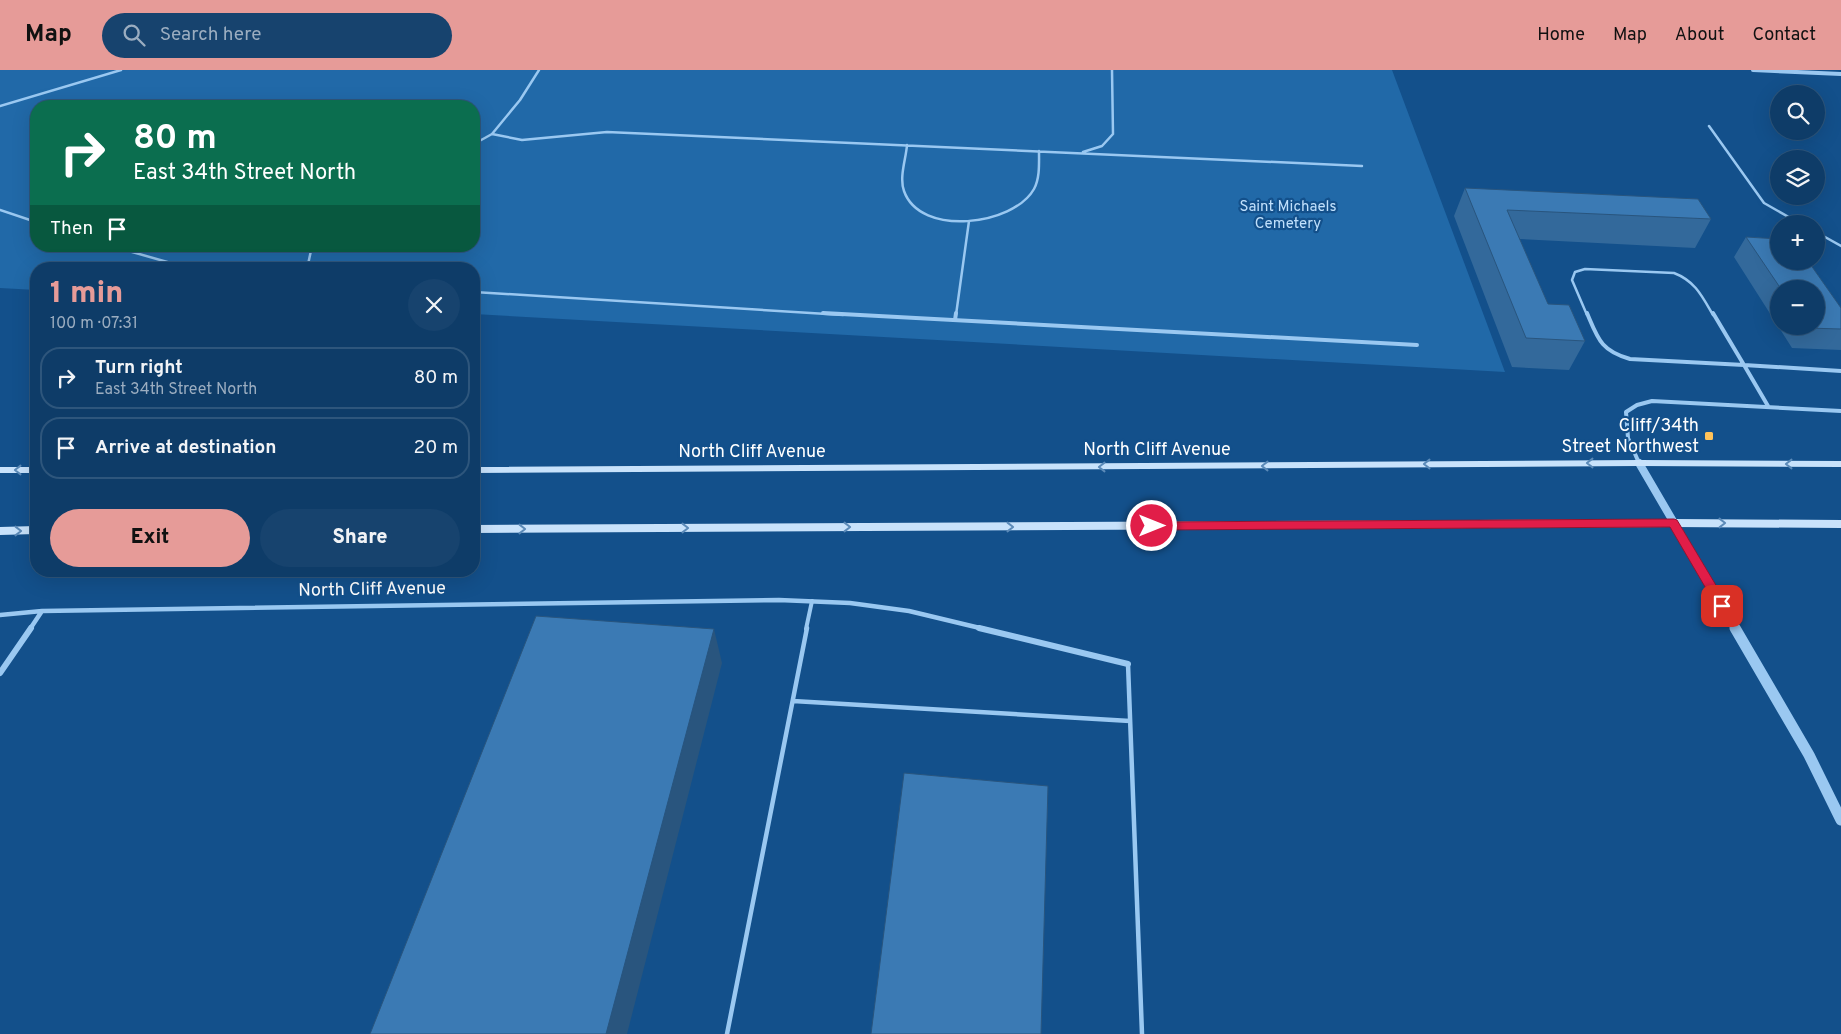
<!DOCTYPE html>
<html lang="en">
<head>
<meta charset="utf-8">
<style>
	:root { --surface:#0e3c68; --page:#17436e; --text:#f1f3f6; --muted:#9badc0; --line:#2e567c; --accent:#e69b98 }
	body { margin:0; font-family:Overpass,sans-serif; background:var(--page); color:var(--text); height:100vh; display:flex; flex-direction:column; font-size:19px; white-space:nowrap }
	* { box-sizing:border-box; margin:0 }
	p { font-size:16px; color:var(--muted) }
	.icon { flex:none; width:28px; height:28px; fill:none; stroke:currentColor; stroke-width:2; stroke-linecap:round; stroke-linejoin:round }
	.map { position:relative; flex:1; overflow:hidden }
	.drawer { position:absolute; left:30px; top:192px; width:450px; height:315px; display:flex; flex-direction:column; background:var(--surface); border-radius:20px; box-shadow:0 5px 20px #0002,0 0 0 1px var(--line) }
	.drawer>* { flex:none }
	.top-card { position:absolute; left:30px; top:30px; width:450px; height:152px; border-radius:20px; box-shadow:0 5px 20px #0002,0 0 0 1px var(--line); background:#0b6e4f; color:#fff; overflow:hidden }
	.buttons { position:absolute; left:1770px; top:15px; display:grid; gap:10px }
	.buttons a { display:grid; place-items:center; width:55px; height:55px; border-radius:50%; background:var(--surface); box-shadow:0 5px 20px #0002,0 0 0 1px var(--line); font-size:25px }
	.pin { position:absolute; display:grid; place-items:center; width:42px; height:42px; color:#fff; margin:-21px; border-radius:10px; box-shadow:0 2px 8px #0006 }
	.me { position:absolute; width:55px; margin:-28px; rotate:90deg; stroke-linejoin:round; filter:drop-shadow(0 0 4px #0008) }
	.turn { display:flex; align-items:center; gap:18px; height:105px; padding:0 20px; font-size:22px }
	.turn .icon { width:65px; height:65px; stroke-width:2.5 }
	.turn b { display:block; font-size:35px; line-height:42px }
	.then { display:flex; align-items:center; height:48px; padding:0 20px; background:#0003; gap:10px; font-size:19px }
	.round { display:grid; place-items:center; flex:none; width:52px; height:52px; border-radius:26px; background:var(--page) }
	.head { display:flex; align-items:center; justify-content:space-between; height:85px; padding:0 20px }
	h1 { font-size:30px; font-weight:800; line-height:38px; color:var(--accent) }
	.button { display:flex; gap:10px; margin-top:auto; padding:10px 20px }
	.button a { flex:1; height:58px; border-radius:30px; background:var(--accent); color:#111; font-size:20px; font-weight:800; line-height:58px; text-align:center }
	.button a+a { background:var(--page); color:var(--text) }
	ul { padding:0; list-style:none }
	li { display:flex; align-items:center; gap:15px; height:62px; margin:0 10px 8px; padding:0 10px; border:2px solid var(--line); border-radius:20px }
	li div { flex:1 }
	li b { display:block; font-size:19px }
	li em { font-style:normal }
	header { display:flex; align-items:center; gap:30px; box-sizing:border-box; height:70px; padding:0 25px; background:var(--accent); color:#111 }
	header strong { font-size:24px }
	nav { display:flex; gap:28px; margin-inline-start:auto; font-size:18px }
	.search { width:350px; height:45px; background:var(--page); display:flex; align-items:center; gap:12px; box-sizing:border-box; padding:0 18px; border-radius:28px; color:var(--muted); font-size:19px }
	.map>svg:first-child { display:block }
	.green { fill:#2169a8; fill-rule:evenodd }
	.lines { fill:none; stroke-linecap:round; stroke-linejoin:round }
	.service-far2 { stroke:#9ac8f1; stroke-width:2.5 }
	.service-far1 { stroke:#9ac8f1; stroke-width:4 }
	.service { stroke:#9ac8f1; stroke-width:4.5 }
	.minor-far2 { stroke:#9ac8f1; stroke-width:4 }
	.minor-far1 { stroke:#9ac8f1; stroke-width:4.5 }
	.minor { stroke:#9ac8f1; stroke-width:6 }
	.tertiary-far1 { stroke:#9ac8f1; stroke-width:8 }
	.tertiary { stroke:#9ac8f1; stroke-width:11 }
	.secondary { fill:#c8e2fb; fill-rule:evenodd }
	.wall { fill:#33699b; fill-rule:evenodd }
	.shaded-wall { fill:#29557e }
	.building { fill:#3b7ab4; stroke:#29557e }
	.oneway { stroke:#5b8ab8 }
	.route { fill:#e11d48; stroke:#92132f }
	.poi-dot { fill:#ffc259; stroke:#13508b; stroke-width:2 }
	.labels { text-anchor:middle; dominant-baseline:central; stroke-width:4.5; stroke-linejoin:round; paint-order:stroke }
	.far-park-label { font-size:15px; fill:#c0e0fc; stroke:#13508b }
	.poi-label { font-size:18px; fill:#fff; stroke:#13508b; text-anchor:end }
	.street-label { font-size:18px; fill:#fff; stroke:#13508b }
</style>
</head>
<body>
<header>
<strong>Map</strong>
<div class="search"><svg class="icon" aria-label="search" viewBox="0 0 24 24"><circle cx="10" cy="10" r="6"/><path d="M15 15l6 6"/></svg>Search here</div>
<nav><a>Home</a><a>Map</a><a>About</a><a>Contact</a></nav>
</header>
<div class="map">
<svg width="1841" height="964" viewBox="0 0 1841 964">
	<rect width="100%" height="100%" fill="#13508b"/>
	<path class="green" d="M0,0H1392L1505,302L474,244V199H36V220L0,218ZM36,36H474V176H36Z"/>
	<g class="lines">
		<path class="service-far2" d="M0,36L121,0
			M1709,56L1764,133L1801,154
			M492,64L522,70L607,62L1362,96
			M474,74L492,64L520,30L539,0
			M907,75C906,89 899,107 904,121C920,167 1013,156 1034,119C1040,108 1039,93 1039,81
			M1083,82L1102,76L1113,64L1112,0
			M0,140L36,152
			M1816,162L1841,176
			M111,176L192,199
			M307,199L312,176
			M474,222L843,245
			M956,245L969,151
			M1587,245L1572,210L1575,202L1585,199L1674,203C1695,211 1702,226 1713,245"/>
		<path class="service-far1" d="M823,243L1417,275
			M1587,243C1598,269 1601,281 1630,289L1744,295
			M1713,243L1744,295
			M955,250L956,243
			M1744,295L1841,301
			M1744,295L1768,336
			M1639,393L1628,368L1626,342L1637,335L1652,331L1841,341
			M806,559L812,531"/>
		<path class="service" d="M1128,594L1142,964
			M793,631L1130,651
			M727,964L807,558"/>
		<path class="minor-far2" d="M1753,0L1841,4"/>
		<path class="minor-far1" d="M0,545L42,541L779,530L850,533L909,541L984,559
			M30,559L42,541"/>
		<path class="minor" d="M979,558L1128,594
			M0,603L31,558"/>
		<path class="tertiary-far1" d="M1639,393L1736,559"/>
		<path class="tertiary" d="M1735,558L1809,685L1841,750"/>
		<path class="secondary" d="M1639,390L1841,391V397L1639,396L474,403V397Z
			M0,397H36V403H0Z
			M1674,449L1841,450V458L1674,457L474,463V455Z
			M36,456V464L0,465V457Z"/>
	</g>
	<path class="wall" d="M1465,118L1711,149L1695,178L1519,169L1548,234L1585,271L1569,300L1512,297L1454,146Z
		M1746,167L1779,169V191H1808L1841,238V280L1792,278L1734,187ZM1779,219H1816V256H1779Z"/>
	<path class="shaded-wall" d="M714,559L722,593L627,964H606Z"/>
	<path class="building" d="M1465,118L1698,129L1711,149L1507,140L1548,234L1569,235L1585,271L1526,268Z
		M1746,167L1779,169V191H1808L1841,238V259L1806,258V256H1816V219H1781Z
		M536,546L714,559L606,964H370Z
		M904,703L1048,716L1041,964H871Z"/>
	<defs><path id="oneway-chevron" d="M-2-3.5L2.5 0L-2 3.5" fill="none" stroke-width="1.6" stroke-linecap="round" stroke-linejoin="round" transform="scale(1.25)"/></defs>
	<g class="oneway">
		<use href="#oneway-chevron" transform="translate(1590 393) rotate(180)"/>
		<use href="#oneway-chevron" transform="translate(1427 394) rotate(180)"/>
		<use href="#oneway-chevron" transform="translate(1789 394) rotate(-180)"/>
		<use href="#oneway-chevron" transform="translate(1265 396) rotate(180)"/>
		<use href="#oneway-chevron" transform="translate(1102 397) rotate(180)"/>
		<use href="#oneway-chevron" transform="translate(18 400) rotate(-180)"/>
		<use href="#oneway-chevron" transform="translate(1722 453)"/>
		<use href="#oneway-chevron" transform="translate(847 457)"/>
		<use href="#oneway-chevron" transform="translate(1010 457)"/>
		<use href="#oneway-chevron" transform="translate(685 458)"/>
		<use href="#oneway-chevron" transform="translate(522 459)"/>
		<use href="#oneway-chevron" transform="translate(18 461)"/>
	</g>
	<path class="route" d="M1674,449L1677,450L1726,532V539H1718L1670,457L1152,460L1146,456L1152,452Z"/>
	<rect class="poi-dot" x="1704" y="361" width="10" height="10" rx="2.5"/>
	<g class="labels">
		<g class="far-park-label">
			<text x="1288" y="137">Saint Michaels<tspan x="1288" dy="17">Cemetery</tspan></text>
		</g>
		<g class="poi-label">
			<text x="1699" y="356">Cliff/34th<tspan x="1699" dy="21">Street Northwest</tspan></text>
		</g>
		<g class="street-label">
			<text x="1157" y="380">North Cliff Avenue</text>
			<text x="752" y="382">North Cliff Avenue</text>
			<text transform="translate(372 520) rotate(-1)">North Cliff Avenue</text>
		</g>
	</g>
</svg>
<div class="buttons">
<a><svg class="icon" aria-label="search" viewBox="0 0 24 24"><circle cx="10" cy="10" r="6"/><path d="M15 15l6 6"/></svg></a>
<a><svg class="icon" aria-label="layers" viewBox="0 0 24 24"><path d="M12 4l9 5-9 5-9-5zM3 14l9 5 9-5"/></svg></a>
<a>+</a>
<a>−</a>
</div>
<div class="pin" style="left:1722px;top:536px;background:#d93025"><svg class="icon" aria-label="arrive" viewBox="0 0 24 24"><path d="M6 21V4h12l-3 4 3 4H6"/></svg></div>
<svg class="me" style="left:1152px;top:456px" viewBox="-20 -20 40 40"><circle r="17" fill="#e11d48" stroke="#fff" stroke-width="3"/><path d="M0-11L8 9 0 5-8 9z" fill="#fff"/></svg>
<div class="top-card">
<div class="turn"><svg class="icon" aria-label="right" viewBox="0 0 24 24"><path d="M7 20v-9h11M14 6l5 5-5 5"/></svg><div><b>80 m</b>East 34th Street North</div></div>
<div class="then">Then<svg class="icon" aria-label="arrive" viewBox="0 0 24 24"><path d="M6 21V4h12l-3 4 3 4H6"/></svg></div>
</div>
<section class="drawer">
<div class="head"><div><h1>1 min</h1><p>100 m · 07:31</p></div><a class="round"><svg class="icon" aria-label="close" viewBox="0 0 24 24"><path d="M6 6l12 12M18 6L6 18"/></svg></a></div>
<ul>
<li><svg class="icon" aria-label="right" viewBox="0 0 24 24"><path d="M7 20v-9h11M14 6l5 5-5 5"/></svg><div><b>Turn right</b><p>East 34th Street North</p></div><em>80 m</em></li>
<li><svg class="icon" aria-label="arrive" viewBox="0 0 24 24"><path d="M6 21V4h12l-3 4 3 4H6"/></svg><div><b>Arrive at destination</b></div><em>20 m</em></li>
</ul>
<div class="button"><a>Exit</a><a>Share</a></div>
</section>
</div>
</body>
</html>
